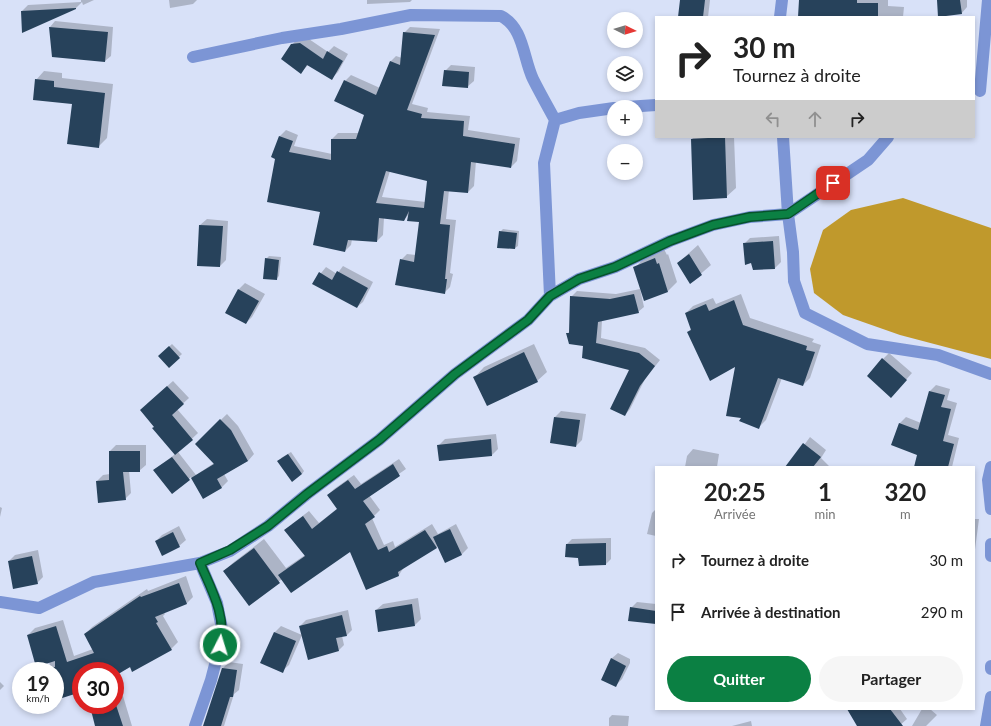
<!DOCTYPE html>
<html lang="fr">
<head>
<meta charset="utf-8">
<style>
	:root { --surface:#fff; --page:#f6f6f6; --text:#222; --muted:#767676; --accent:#0b8043 }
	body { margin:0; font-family:Lato,sans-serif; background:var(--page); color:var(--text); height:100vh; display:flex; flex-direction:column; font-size:15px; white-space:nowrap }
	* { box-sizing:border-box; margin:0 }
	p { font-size:13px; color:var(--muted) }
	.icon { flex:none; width:22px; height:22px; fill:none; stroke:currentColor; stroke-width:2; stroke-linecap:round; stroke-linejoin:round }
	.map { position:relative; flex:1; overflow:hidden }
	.sheet { position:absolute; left:655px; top:466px; width:320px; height:244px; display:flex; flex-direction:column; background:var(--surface); border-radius:0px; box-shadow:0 2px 6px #0003 }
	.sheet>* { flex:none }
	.guide { position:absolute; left:655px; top:16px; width:320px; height:122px; border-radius:0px; box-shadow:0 2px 6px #0003; background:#fff; color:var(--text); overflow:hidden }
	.needle { width:26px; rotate:95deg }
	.controls { position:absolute; left:607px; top:12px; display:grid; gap:8px }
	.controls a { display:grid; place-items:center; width:36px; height:36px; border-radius:50%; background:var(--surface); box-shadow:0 2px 6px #0003; font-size:20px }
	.speed { position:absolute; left:12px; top:662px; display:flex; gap:8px; font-size:20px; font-weight:700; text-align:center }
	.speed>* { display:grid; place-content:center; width:52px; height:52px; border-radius:50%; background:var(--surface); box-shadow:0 2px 6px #0003; line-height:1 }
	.speed small { font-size:10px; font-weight:400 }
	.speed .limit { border:6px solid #d22; background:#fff; color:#111 }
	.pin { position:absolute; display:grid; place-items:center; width:34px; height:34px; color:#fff; margin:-17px; border-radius:8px; box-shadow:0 2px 6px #0006 }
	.me { position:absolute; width:44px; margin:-22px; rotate:5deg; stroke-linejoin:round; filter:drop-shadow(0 0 3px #0008) }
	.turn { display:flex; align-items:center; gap:14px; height:84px; padding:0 12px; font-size:18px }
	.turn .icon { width:52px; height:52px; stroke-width:2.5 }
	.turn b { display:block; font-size:28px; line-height:34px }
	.lanes { display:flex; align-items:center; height:38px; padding:0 12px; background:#0003; justify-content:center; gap:20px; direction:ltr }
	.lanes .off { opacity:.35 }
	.eta { display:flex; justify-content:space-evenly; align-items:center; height:68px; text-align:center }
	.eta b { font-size:24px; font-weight:700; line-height:28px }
	.action { display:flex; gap:8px; margin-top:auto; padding:8px 12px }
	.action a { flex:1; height:46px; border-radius:24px; background:var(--accent); color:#fff; font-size:16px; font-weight:700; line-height:46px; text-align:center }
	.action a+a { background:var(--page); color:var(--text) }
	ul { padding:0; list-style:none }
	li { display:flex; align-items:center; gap:12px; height:52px; padding:0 12px }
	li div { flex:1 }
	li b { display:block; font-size:15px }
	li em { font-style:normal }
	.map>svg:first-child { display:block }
	.forest { fill:#c0992c }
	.shadow { fill:#0003; fill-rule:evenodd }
	.building { fill:#27425b; fill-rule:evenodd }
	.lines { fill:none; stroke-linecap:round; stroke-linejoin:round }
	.minor { stroke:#7c95d5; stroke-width:12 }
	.route-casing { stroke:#07532c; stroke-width:10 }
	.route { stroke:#0b8043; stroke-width:7 }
</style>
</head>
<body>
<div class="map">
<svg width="991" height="726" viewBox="0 0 991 726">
	<rect width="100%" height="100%" fill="#d8e1f8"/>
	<path class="forest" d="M903,198L991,228V359L900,335L843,315L814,293L810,269L823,230L851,210Z"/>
	<path class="shadow" d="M81,0H94L83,5L82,2L76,8L22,32V11L28,5L81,2Z
		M169,0H197L193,4L170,8Z
		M367,0H412L410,2L367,4Z
		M681,0H710L708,17H679Z
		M800,0H888V6L904,7L903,17H799Z
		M938,0H967V7L961,14Z
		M55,21L113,27L111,56L105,61L53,56L50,27Z
		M410,27L440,29L412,104L428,108L427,112L470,116L468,130L520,138L517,161L511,167L476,161L474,186L468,192L449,190L446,219L456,220L450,273L453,274L450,287L444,293L401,260L407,254L416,255L420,222L410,213L404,220L384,218L383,235L377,241L352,239L351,245L345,251L322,211L276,158L272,157L280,136L286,130L298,135L294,146L332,154V139L338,133H359L365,115L345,81L351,75L380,88L390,62L396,56L402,58L404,33ZM390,171L428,180L426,202L382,197Z
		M306,37L328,52L334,46L348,54L338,72L332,78L308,65L301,72L292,45L298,38Z
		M451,65L475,67L474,81L467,87L445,71Z
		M44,71L62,73V78L113,84L107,138L98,147L73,103L36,80Z
		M694,137H734L736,188L726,197L692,139Z
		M207,219L228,221L226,260L220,266L200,225Z
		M503,229L519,231L518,246L515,248L498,247L500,232Z
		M779,236L781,262L775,268L744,244L750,238Z
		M698,245L711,265L690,283L678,263Z
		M664,249L667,255L668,254L677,282L667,292L635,268L644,258Z
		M269,256L281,257L279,276L276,279L266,259Z
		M343,266L373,282L363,302L357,307L313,283L326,267L337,274Z
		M245,283L265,294L252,317L246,323L226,312L239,289Z
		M640,289L644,307L638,312L602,320L601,338L645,348L660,360L645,379L630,409L625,415L631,369L567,334L570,331L571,297L577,291L616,294Z
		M741,294L750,318L814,339L812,342L821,345L810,378L803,385L782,378L766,420L759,427L742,417L737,365L688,332L692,328L686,313L693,306L713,298L716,304Z
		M172,344L182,354L169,366L159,356Z
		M534,344L547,372L537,381L475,377L484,367Z
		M889,353L912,373L897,390L883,359Z
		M173,381L189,398L177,409L198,433L178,452L147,404Z
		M936,385L950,389L947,400L957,403L948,435L959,438L952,467H915L918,455L892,444L900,423L906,417L921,423L930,391Z
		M561,411L586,414L582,440L576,446L551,442L555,417Z
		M227,414L238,426L254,454L248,461L224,474L228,481L222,487L204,498L191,477L172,493L154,470L178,452L196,475L214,463L196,444Z
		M496,434L498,449L492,455L439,445L445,439Z
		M810,437L826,450L821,458L830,467H788Z
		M116,445H146V465L139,471H129L131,493L125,499L97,481L103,475L110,474V451Z
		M693,449L719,454L717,467H685L687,456Z
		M291,452L304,471L302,474L281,458Z
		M399,459L406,469L369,495L380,510L372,518L384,545L393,541L395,547L432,524L438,534L456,524L468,548L462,554L446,562L438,546L404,567L399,575L367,589L350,550L282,579L249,605L224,571L234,562L264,539L286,568L305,555L292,524L309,511L319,523L338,508L328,495L334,489L354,475L361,484Z
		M0,507L2,508L0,517Z
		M656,509V536L647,534L652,513Z
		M974,519H979L974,557Z
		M179,526L186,540L179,546L156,541L162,535Z
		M611,538V559L606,564L579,557L567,544L572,539Z
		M38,550L43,577L37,583L9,561L15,555Z
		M186,576L193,597L187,603L163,612L165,614L163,616L178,642L171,649L115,674V671H81V690L55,681V671H52L49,662L28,635L35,628L63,620L74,656L93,649L85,634L92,627L147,589L148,591Z
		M418,598L421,619L415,625L376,610L383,604Z
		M637,602L656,604V623L631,608Z
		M348,610L352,630L347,635L342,636L344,645L339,650L300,626L306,620Z
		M281,626L302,635L289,665L282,671L262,662L275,632Z
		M618,653L630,659V663L622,679L616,685L611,659Z
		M229,662L243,664L239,690L234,694L224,726H204L223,668Z
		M0,682L4,686L0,690Z
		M115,682L120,697L123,696L132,726H96L90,705H115Z
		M848,709H900L907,719L899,726H858Z
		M922,709H930L937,715L926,726H912Z
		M612,715L629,716L628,726H609V718Z
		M751,721L752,726H732Z"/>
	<path class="building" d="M680,0H705L703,17H678Z
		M799,0H857V3H878V17H798Z
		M937,0H960L962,14L938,17Z
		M76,8V9L22,33L21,11Z
		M49,27L108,32L105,62L52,57Z
		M403,32L435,35L407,110L422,114L421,118L464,121L463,136L515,144L511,168L471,162L468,193L444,191L440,224L450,225L445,279H447L445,294L395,285L400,259L414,262L419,222L407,221L409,211L404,221L379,218L377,242L348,240L345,252L313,245L320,212L267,202L275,159L271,157L279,136L293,141L289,152L331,160V139H356L364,115L334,101L344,80L376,95L390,61L400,65ZM386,171L427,181L424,208L376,203Z
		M300,43L323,59L327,51L343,61L332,80L307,65L301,74L281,59L291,44Z
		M444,70L469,72L468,88L442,86Z
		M35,79L54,81V87L105,93L99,148L67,144L72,104L33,100Z
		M725,137L727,198L693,200L691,139Z
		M199,225L223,226L220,267L197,266Z
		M499,231L517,233L515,249L497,248Z
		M773,241L775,269L753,270L751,263L745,265L743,243Z
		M689,254L702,275L690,284L677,263Z
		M265,258L279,260L277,280L263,279Z
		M655,258L657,264L659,263L668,292L644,301L633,267Z
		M337,271L368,288L357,308L312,284L319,272L332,280Z
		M238,289L259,301L246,324L225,313Z
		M634,294L639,313L598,322L596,343L639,353L655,366L640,386L625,416L610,409L629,370L582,358L583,346L569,344L566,333H569L570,296L610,299Z
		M734,300L743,325L807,346L806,350L815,352L803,386L778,378L759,429L739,421L741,418L726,416L735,367L710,381L687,332L691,330L685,313L706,304L709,311Z
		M169,346L180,358L169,368L158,356Z
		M524,352L538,382L487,406L473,377Z
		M882,358L907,380L891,398L867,376Z
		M167,386L184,404L172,415L193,440L175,455L152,428L154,427L140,410Z
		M929,391L945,395L941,407L951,409L943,441L954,444L948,467H914L917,455L891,445L899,423L918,430Z
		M554,417L580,420L576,447L550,443Z
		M220,419L231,430L248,461L217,479L222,488L203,499L191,478L214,464L195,444Z
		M491,439L492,456L439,461L437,445Z
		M803,443L821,457L813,467H785Z
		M109,451H140V472H123L126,500L98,503L96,481L109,480Z
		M288,454L302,474L292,482L277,461Z
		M172,457L190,480L172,494L153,470Z
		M393,464L400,476L363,501L375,517L365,524L378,550L387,546L389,552L425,530L437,548L398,572L399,576L366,590L350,552L291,593L278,575L305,556L284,530L303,516L312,529L337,509L327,495L348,480L355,489Z
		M450,529L462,555L445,563L433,537Z
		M173,532L180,547L162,556L155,541Z
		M606,543V565L579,566L578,558L565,557L566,544Z
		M254,548L280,583L249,606L223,571Z
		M32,556L38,584L13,589L8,561Z
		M179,583L187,604L155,617L158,622L156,623L172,650L132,672L130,667L115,676V671H81V692L59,699L55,684V671H49L48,669L55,667V661L36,667L27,635L56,626L67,662L94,653L84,634L140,596L141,597Z
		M412,604L415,626L378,632L375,610Z
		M630,607L656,611V624L628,621Z
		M342,615L347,636L336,638L339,651L308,660L299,626Z
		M274,632L296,641L283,673L260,663Z
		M611,658L626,666L616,687L601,680Z
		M222,668L237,670L233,697H230L221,726H203Z
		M115,702L123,726H95L91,710L107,705H115Z
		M847,709H890L903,726H857Z"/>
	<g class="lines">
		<path class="minor" d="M780,17L782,0
			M193,57L282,38L341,29L411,15L501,16C524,28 523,58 533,79C540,93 548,107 555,120
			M980,91L988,0
			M626,107L656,105
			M783,137L788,214
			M788,214L868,160L888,137
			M550,296L544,163L555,120L579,113L614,108
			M991,467L988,480L991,509
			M991,544V556
			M0,602L39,608L94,582L200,563L230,551L268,526L307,494L379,440L455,374L528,320L550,296L579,279L615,267L670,241L713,225L750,217L788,214L793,252L794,281L805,313L867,344L938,355L991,374
			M991,666V669
			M195,726L211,680L223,634L217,603L200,563
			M986,726L991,697"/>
	</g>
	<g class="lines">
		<defs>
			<path id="route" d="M220,645C227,616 211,589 200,563L230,550L268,526L307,494L379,440L455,374L528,320L550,296L579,279L615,267L670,241L713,225L750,217L788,214L833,183"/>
		</defs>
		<use href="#route" class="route-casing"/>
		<use href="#route" class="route"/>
	</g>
</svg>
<div class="controls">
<a><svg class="needle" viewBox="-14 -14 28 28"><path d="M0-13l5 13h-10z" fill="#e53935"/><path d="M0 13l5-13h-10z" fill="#767676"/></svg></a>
<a><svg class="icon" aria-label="layers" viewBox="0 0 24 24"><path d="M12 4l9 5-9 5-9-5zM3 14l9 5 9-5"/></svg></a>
<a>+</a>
<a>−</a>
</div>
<div class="speed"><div>19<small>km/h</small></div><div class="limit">30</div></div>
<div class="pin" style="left:833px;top:183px;background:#d93025"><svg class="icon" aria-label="arrive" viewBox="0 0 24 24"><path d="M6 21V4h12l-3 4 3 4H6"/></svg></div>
<svg class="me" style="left:220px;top:645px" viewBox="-20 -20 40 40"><circle r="17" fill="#0b8043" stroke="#fff" stroke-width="3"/><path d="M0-11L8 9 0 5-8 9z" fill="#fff"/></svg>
<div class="guide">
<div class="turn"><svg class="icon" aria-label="right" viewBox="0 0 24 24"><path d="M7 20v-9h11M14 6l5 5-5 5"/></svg><div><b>30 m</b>Tournez à droite</div></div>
<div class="lanes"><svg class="icon off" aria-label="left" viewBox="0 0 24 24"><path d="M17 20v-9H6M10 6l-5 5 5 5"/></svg><svg class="icon off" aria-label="ahead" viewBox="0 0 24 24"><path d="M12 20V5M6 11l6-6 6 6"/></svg><svg class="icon" aria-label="right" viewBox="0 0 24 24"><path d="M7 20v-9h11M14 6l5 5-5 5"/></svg></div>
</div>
<section class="sheet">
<div class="eta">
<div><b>20:25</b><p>Arrivée</p></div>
<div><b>1</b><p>min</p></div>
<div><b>320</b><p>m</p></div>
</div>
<ul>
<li><svg class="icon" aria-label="right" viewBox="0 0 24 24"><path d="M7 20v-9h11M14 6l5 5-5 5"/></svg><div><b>Tournez à droite</b></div><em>30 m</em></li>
<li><svg class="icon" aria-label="arrive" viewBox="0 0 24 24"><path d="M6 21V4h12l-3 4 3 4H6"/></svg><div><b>Arrivée à destination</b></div><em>290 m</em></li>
</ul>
<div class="action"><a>Quitter</a><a>Partager</a></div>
</section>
</div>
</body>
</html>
